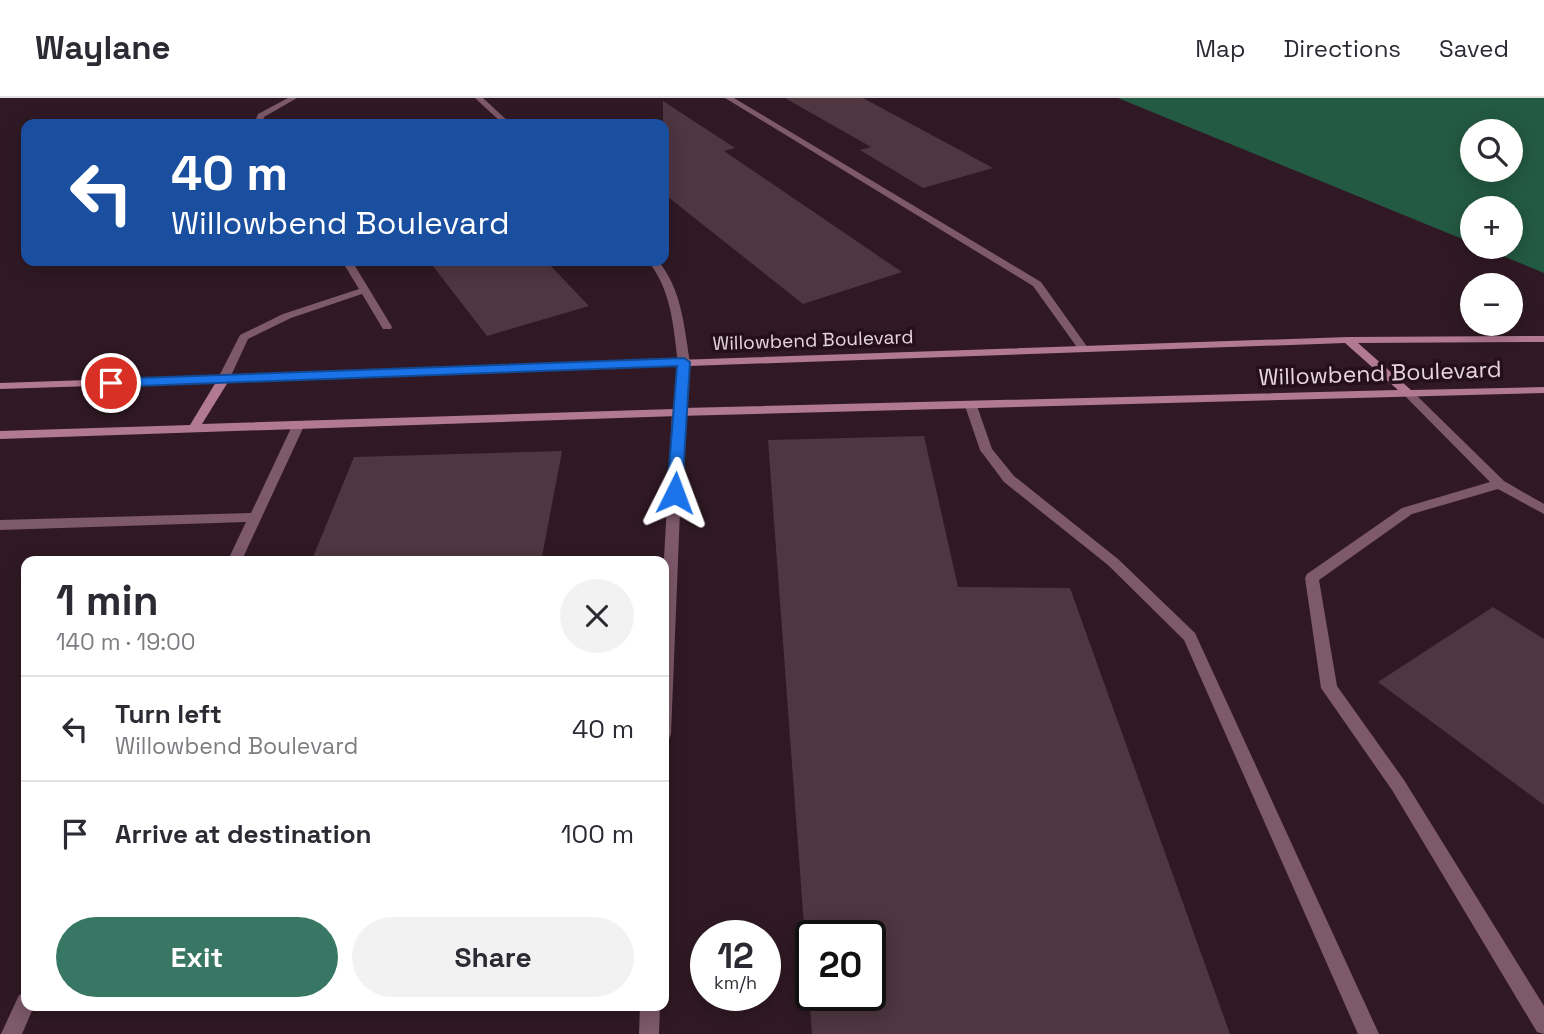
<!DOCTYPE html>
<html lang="en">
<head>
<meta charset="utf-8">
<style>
	:root { --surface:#fff; --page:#f2f2f3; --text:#2b2b33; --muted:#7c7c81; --line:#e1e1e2; --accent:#387763 }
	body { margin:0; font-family:"Space Grotesk",sans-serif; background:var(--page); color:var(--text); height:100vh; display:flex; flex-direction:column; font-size:26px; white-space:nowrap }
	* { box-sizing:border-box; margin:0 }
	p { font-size:23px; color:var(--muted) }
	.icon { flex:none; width:38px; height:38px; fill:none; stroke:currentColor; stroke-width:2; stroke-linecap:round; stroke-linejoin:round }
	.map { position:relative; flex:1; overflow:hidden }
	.sheet { position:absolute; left:21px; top:458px; width:648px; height:455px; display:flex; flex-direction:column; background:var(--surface); border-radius:14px; box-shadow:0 4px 18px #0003 }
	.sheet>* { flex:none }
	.guide { position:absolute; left:21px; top:21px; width:648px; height:147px; border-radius:14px; box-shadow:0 4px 18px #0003; background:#1a4fa0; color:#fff; overflow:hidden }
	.tools { position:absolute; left:1460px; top:21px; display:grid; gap:14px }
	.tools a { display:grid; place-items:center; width:63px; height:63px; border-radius:50%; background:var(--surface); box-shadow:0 4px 18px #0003; font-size:35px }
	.speed { position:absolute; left:690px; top:822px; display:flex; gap:14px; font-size:35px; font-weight:700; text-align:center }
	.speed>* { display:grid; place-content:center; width:91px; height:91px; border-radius:50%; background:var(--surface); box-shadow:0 4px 18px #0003; line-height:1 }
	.speed small { font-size:18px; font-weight:400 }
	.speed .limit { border:4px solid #111; border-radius:10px; background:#fff; color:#111 }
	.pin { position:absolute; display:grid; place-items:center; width:60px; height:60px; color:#fff; margin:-30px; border:4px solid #fff; border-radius:50%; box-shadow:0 2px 7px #0007 }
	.me { position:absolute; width:77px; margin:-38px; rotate:3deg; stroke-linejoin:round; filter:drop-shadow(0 0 5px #0008) }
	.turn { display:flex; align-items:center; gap:24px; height:147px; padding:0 35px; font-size:32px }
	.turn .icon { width:91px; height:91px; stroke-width:2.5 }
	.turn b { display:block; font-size:49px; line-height:60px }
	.round { display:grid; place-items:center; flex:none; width:74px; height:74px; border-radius:37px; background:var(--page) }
	.overview { display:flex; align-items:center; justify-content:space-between; height:119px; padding:0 35px }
	h1 { font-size:42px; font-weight:700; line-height:52px }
	.cta { display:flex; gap:14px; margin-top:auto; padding:14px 35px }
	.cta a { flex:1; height:80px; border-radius:42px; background:var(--accent); color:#fff; font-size:28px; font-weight:700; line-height:80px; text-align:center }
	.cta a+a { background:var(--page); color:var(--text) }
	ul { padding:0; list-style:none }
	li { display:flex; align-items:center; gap:21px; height:105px; padding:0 35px; border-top:2px solid var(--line) }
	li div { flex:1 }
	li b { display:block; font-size:26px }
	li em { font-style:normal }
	header { display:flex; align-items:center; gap:42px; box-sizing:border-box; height:98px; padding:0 35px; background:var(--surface); border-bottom:2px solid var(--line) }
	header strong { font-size:33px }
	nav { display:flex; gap:38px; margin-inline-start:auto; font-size:24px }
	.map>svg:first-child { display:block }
	.forest { fill:#235a43; fill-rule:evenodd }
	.building { fill:#4f3641; fill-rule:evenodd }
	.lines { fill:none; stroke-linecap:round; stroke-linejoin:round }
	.service { fill:#7d596a; fill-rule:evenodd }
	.secondary { fill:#b27993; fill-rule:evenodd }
	.route { fill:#1a73e8; stroke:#114b97; stroke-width:2 }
	.labels { text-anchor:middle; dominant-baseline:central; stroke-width:7; stroke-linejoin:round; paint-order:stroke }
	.far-street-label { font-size:19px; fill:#e5d5dc; stroke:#250f1a }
	.street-label { font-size:23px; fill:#e5d5dc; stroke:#250f1a }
</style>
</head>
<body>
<header>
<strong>Waylane</strong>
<nav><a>Map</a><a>Directions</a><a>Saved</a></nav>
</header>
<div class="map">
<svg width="1544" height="936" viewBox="0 0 1544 936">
	<rect width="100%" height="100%" fill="#301924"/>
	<path class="forest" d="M1118,0H1544V175L1481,149H1510V110H1472V145ZM1472,33H1510V72H1472Z"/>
	<path class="building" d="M785,0H863L993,70L923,90L860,52L871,49Z
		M663,3L735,50L724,53L902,174L803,206L663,95Z
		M429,163H546L589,208L487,238Z
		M924,338L958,489L1070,490L1230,936H812L768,342ZM810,838H870V898H810Z
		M562,353L541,464H311L354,359Z
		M1493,509L1544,541V707L1378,584Z"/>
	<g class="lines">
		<path class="service" d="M288,0H297L264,19L262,26H254L258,16Z
			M475,0H483L511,26H503Z
			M725,0H734L1041,184L1088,250L1087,252H1079L1033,188Z
			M342,163H352L392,229L391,231H383L362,196L291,220L248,241L229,282L223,285L219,284L217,282L240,237L283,216L359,191Z
			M648,163H658C682,191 684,229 690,264L688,266H680L678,264C673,228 672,193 648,163Z
			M1408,292L1412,293L1504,383L1544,406V416L1498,391L1412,416L1319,482L1337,588L1404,682L1544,908V936L1537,934L1392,692L1321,590L1305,480L1307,476L1402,410L1490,384L1404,297L1402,295Z
			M971,304L977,308L992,351L1014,378L1118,461L1195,535L1379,936H1358L1184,542L1108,467L1004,384L980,352L965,308Z
			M678,310L684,314L671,636L669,641L663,643V479L672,314Z
			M298,324L304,328L241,464H227L246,424L0,432V422L251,415L292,328Z
			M26,894V908H34L22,936H1L19,897Z
			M640,908H660L659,936H639Z"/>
		<path class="secondary" d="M1544,238V244L1358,245L1411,292L1544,289V295L678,318L0,341V333L190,327L216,284L0,291V285L1348,239ZM1345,245L1398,292L684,310L689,268ZM678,268L673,311L202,326L228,284Z"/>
	</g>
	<path class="route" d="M684,260L690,264L682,395L675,399L667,395L677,268L111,289L105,285L111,281Z"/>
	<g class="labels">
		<g class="far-street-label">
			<text transform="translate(813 242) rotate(-2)">Willowbend Boulevard</text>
		</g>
		<g class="street-label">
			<text transform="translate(1380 275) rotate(-2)">Willowbend Boulevard</text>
		</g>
	</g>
</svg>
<div class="tools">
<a><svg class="icon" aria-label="search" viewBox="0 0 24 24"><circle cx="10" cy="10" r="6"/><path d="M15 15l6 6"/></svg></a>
<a>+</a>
<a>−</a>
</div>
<div class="speed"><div>12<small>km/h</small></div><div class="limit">20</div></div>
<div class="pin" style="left:111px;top:285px;background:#d93025"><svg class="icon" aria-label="arrive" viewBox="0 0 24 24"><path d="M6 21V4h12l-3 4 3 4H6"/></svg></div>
<svg class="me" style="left:675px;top:395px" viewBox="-20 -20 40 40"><path d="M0-17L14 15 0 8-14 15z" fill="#1a73e8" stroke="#fff" stroke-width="4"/></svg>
<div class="guide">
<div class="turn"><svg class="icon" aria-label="left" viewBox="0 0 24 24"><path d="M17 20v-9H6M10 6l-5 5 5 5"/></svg><div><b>40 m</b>Willowbend Boulevard</div></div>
</div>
<section class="sheet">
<div class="overview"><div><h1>1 min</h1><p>140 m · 19:00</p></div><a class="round"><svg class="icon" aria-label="close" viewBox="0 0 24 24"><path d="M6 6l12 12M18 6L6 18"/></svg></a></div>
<ul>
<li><svg class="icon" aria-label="left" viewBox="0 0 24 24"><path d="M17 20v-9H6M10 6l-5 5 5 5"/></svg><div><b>Turn left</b><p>Willowbend Boulevard</p></div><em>40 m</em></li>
<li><svg class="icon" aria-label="arrive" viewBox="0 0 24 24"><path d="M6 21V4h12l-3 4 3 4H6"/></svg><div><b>Arrive at destination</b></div><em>100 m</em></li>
</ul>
<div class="cta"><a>Exit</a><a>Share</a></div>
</section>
</div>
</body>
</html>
